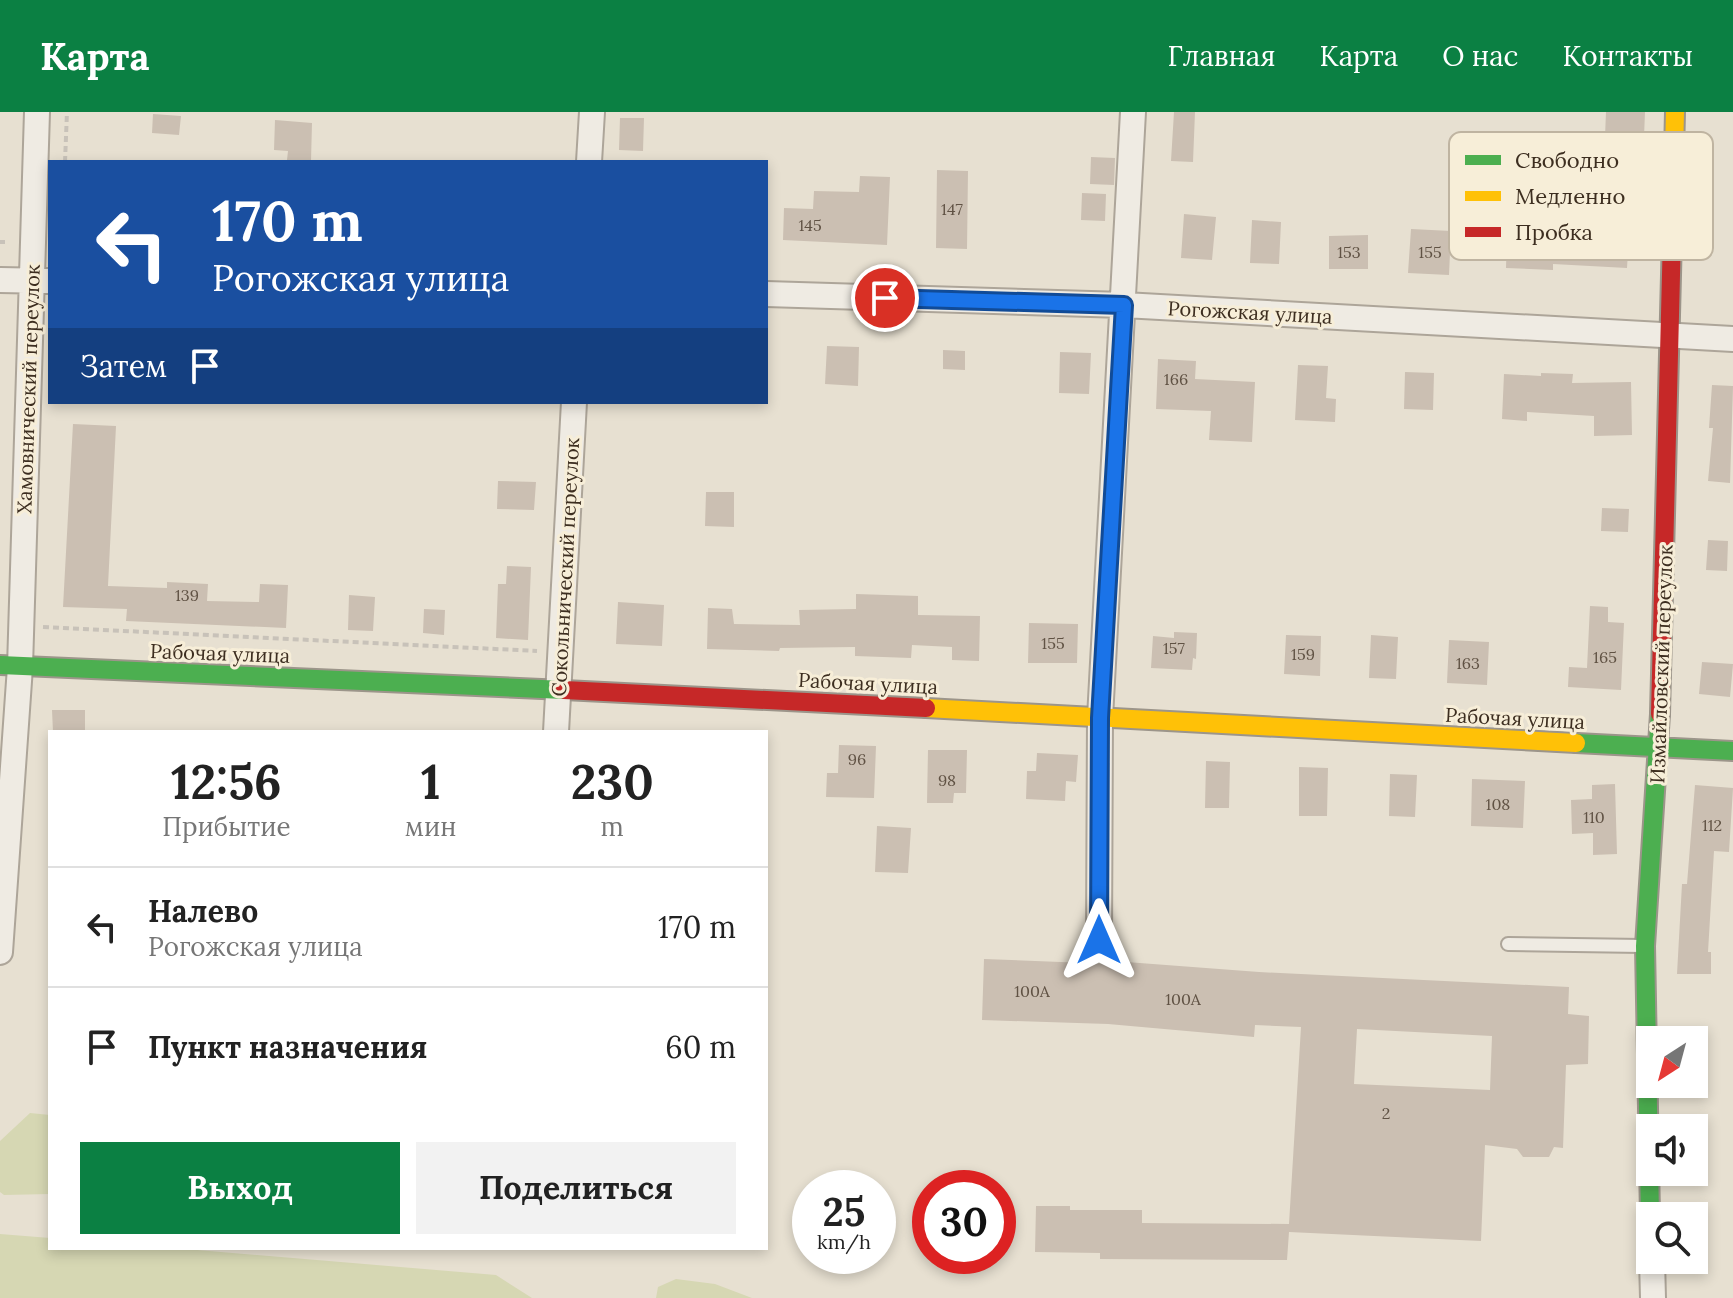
<!DOCTYPE html>
<html lang="ru">
<head>
<meta charset="utf-8">
<style>
	:root { --surface:#fff; --page:#f2f2f2; --text:#222; --muted:#767676; --line:#e0e0e0; --accent:#0b8043 }
	body { margin:0; font-family:Lora,serif; background:var(--page); color:var(--text); height:100vh; display:flex; flex-direction:column; font-size:30px; white-space:nowrap }
	* { box-sizing:border-box; margin:0 }
	p { font-size:26px; color:var(--muted) }
	.icon { flex:none; width:44px; height:44px; fill:none; stroke:currentColor; stroke-width:2; stroke-linecap:round; stroke-linejoin:round }
	.map { position:relative; flex:1; overflow:hidden }
	.details { position:absolute; left:48px; top:618px; width:720px; height:520px; display:flex; flex-direction:column; background:var(--surface); border-radius:0px; box-shadow:0 4px 12px #0003 }
	.details>* { flex:none }
	.hud { position:absolute; left:48px; top:48px; width:720px; height:244px; border-radius:0px; box-shadow:0 4px 12px #0003; background:#1a4fa0; color:#fff; overflow:hidden }
	.needle { width:52px; rotate:216deg }
	.fabs { position:absolute; left:1636px; top:914px; display:grid; gap:16px }
	.fabs a { display:grid; place-items:center; width:72px; height:72px; border-radius:0px; background:var(--surface); box-shadow:0 4px 12px #0003; font-size:40px }
	.speed { position:absolute; left:792px; top:1058px; display:flex; gap:16px; font-size:40px; font-weight:700; text-align:center }
	.speed>* { display:grid; place-content:center; width:104px; height:104px; border-radius:50%; background:var(--surface); box-shadow:0 4px 12px #0003; line-height:1 }
	.speed small { font-size:20px; font-weight:400 }
	.speed .limit { border:12px solid #d22; background:#fff; color:#111 }
	.pin { position:absolute; display:grid; place-items:center; width:68px; height:68px; color:#fff; margin:-34px; border:4px solid #fff; border-radius:50%; box-shadow:0 2px 8px #0007 }
	.me { position:absolute; width:88px; margin:-44px; rotate:0deg; stroke-linejoin:round; filter:drop-shadow(0 0 6px #0008) }
	.turn { display:flex; align-items:center; gap:28px; height:168px; padding:0 32px; font-size:36px }
	.turn .icon { width:104px; height:104px; stroke-width:2.5 }
	.turn b { display:block; font-size:56px; line-height:68px }
	.then { display:flex; align-items:center; height:76px; padding:0 32px; background:#0003; gap:16px; font-size:30px }
	.eta { display:flex; justify-content:space-evenly; align-items:center; height:136px; text-align:center }
	.eta b { font-size:48px; font-weight:700; line-height:56px }
	.cta { display:flex; gap:16px; margin-top:auto; padding:16px 32px }
	.cta a { flex:1; height:92px; border-radius:0px; background:var(--accent); color:#fff; font-size:32px; font-weight:700; line-height:92px; text-align:center }
	.cta a+a { background:var(--page); color:var(--text) }
	ul { padding:0; list-style:none }
	li { display:flex; align-items:center; gap:24px; height:120px; padding:0 32px; border-top:2px solid var(--line) }
	li div { flex:1 }
	li b { display:block; font-size:30px }
	li em { font-style:normal }
	header { display:flex; align-items:center; gap:48px; box-sizing:border-box; height:112px; padding:0 40px; background:var(--accent); color:#fff }
	header strong { font-size:38px }
	nav { display:flex; gap:44px; margin-inline-start:auto; font-size:28px }
	.map>svg:first-child { display:block }
	.green { fill:#d6d7b3 }
	.building { fill:#cbbfb2; fill-rule:evenodd }
	.lines { fill:none; stroke-linecap:round; stroke-linejoin:round }
	.lane-casing { stroke:#ada599; stroke-width:16 }
	.street-casing { stroke:#ada599; stroke-width:28 }
	.fast-casing { stroke:#9c958a; stroke-width:22 }
	.slow-casing { stroke:#9c958a; stroke-width:22 }
	.jam-casing { stroke:#9c958a; stroke-width:22 }
	.path { stroke:#c8c2b9; stroke-width:4; stroke-dasharray:6 4; stroke-linecap:butt }
	.lane { stroke:#efebe3; stroke-width:12 }
	.street { stroke:#efebe3; stroke-width:24 }
	.fast { stroke:#4caf50; stroke-width:18 }
	.slow { stroke:#ffc107; stroke-width:18 }
	.jam { stroke:#c62828; stroke-width:18 }
	.route-casing { stroke:#114b97; stroke-width:20 }
	.route { stroke:#1a73e8; stroke-width:14 }
	.labels { text-anchor:middle; dominant-baseline:central; stroke-width:6; stroke-linejoin:round; paint-order:stroke }
	.number-label { font-size:16px; fill:#605244 }
	.street-label { font-size:20px; fill:#3d2e20; stroke:#f7eed8 }
	.key { fill:#f7eed8; stroke:#bfb4a1; stroke-width:2 }
	.key-label { font-size:22px; fill:#3d2e20 }
</style>
</head>
<body>
<header>
<strong>Карта</strong>
<nav><a>Главная</a><a>Карта</a><a>О нас</a><a>Контакты</a></nav>
</header>
<div class="map">
<svg width="1733" height="1186" viewBox="0 0 1733 1186">
	<rect width="100%" height="100%" fill="#e7e0d1"/>
	<path class="green" d="M30,1001L50,1003V1082L4,1083L0,1080V1029Z
		M0,1122L50,1126V1136H174L496,1163L532,1186H0Z
		M676,1167L715,1172L752,1186H656L658,1175Z"/>
	<path class="building" d="M1174,0H1195L1193,50L1171,49Z
		M1606,0H1645L1642,75H1632L1627,156L1553,152V158L1506,156L1507,122L1588,126L1590,98L1602,99Z
		M153,2L181,4L179,23L152,21Z
		M620,6H644L643,39L619,38Z
		M275,8L312,11L311,49L287,48L288,39L274,38Z
		M1091,45L1115,46L1114,73L1090,72Z
		M937,58L968,59L967,137L936,136Z
		M860,64L890,65L887,133L783,128L784,96L813,97L814,79L859,80Z
		M1082,81L1106,82L1105,109L1081,108Z
		M1184,102L1216,105L1212,148L1181,146Z
		M1252,108L1281,110L1279,152L1250,151Z
		M1411,117L1451,119L1449,163L1408,161Z
		M1368,123V157H1329V124Z
		M827,234L859,235L858,274L825,272Z
		M943,238L965,239V258L943,257Z
		M1060,240L1091,241L1089,282L1059,281Z
		M1158,247L1196,249L1195,267L1255,270L1252,330L1209,328L1211,299L1156,297Z
		M1298,253L1328,254L1326,286L1336,287L1335,310L1295,308Z
		M1405,260L1434,261L1433,298L1404,297Z
		M1541,261L1573,262L1572,271L1631,270L1632,323L1594,324V304L1527,300V309L1502,307L1504,262L1541,264Z
		M1712,273L1733,274L1730,371L1708,369L1713,316H1709Z
		M73,312L116,314L108,474L167,476V470L208,472L207,489L259,490L260,472L288,473L286,516L126,509L127,497L63,495Z
		M498,369L536,370L534,398L497,397Z
		M706,380H734V415L705,414Z
		M1602,396L1629,397L1628,420L1601,419Z
		M1708,428L1728,429L1727,459L1706,458Z
		M507,454L531,455L528,528L496,526L498,472H506Z
		M856,482L918,484V503L980,504L979,549L952,548V535L912,533L911,546L855,544V535L780,536L779,539L707,537L708,496L732,497L734,512L800,513L799,498L856,497Z
		M349,483L375,485L373,519L348,518Z
		M618,490L664,493L662,534L616,532Z
		M1590,494L1608,495V510L1624,511L1621,578L1568,575L1569,555L1587,556Z
		M424,497L445,498L444,523L423,521Z
		M1029,511L1078,512L1077,551H1028Z
		M1174,520L1197,521L1196,547L1193,546L1192,558L1151,556L1153,524L1174,526Z
		M1286,523L1321,524L1320,564L1284,562Z
		M1371,523L1398,525L1396,567L1369,566Z
		M1449,528L1489,530L1487,573L1447,571Z
		M1702,550L1733,552L1730,585L1699,582Z
		M52,598H85V620H53Z
		M839,633L876,634L874,686L826,685L827,661H838Z
		M928,638H967L966,681H954L953,691H927Z
		M1037,641L1078,643L1076,670L1066,669L1065,689L1026,687L1027,659H1036Z
		M1206,649L1230,650L1229,696H1205Z
		M1299,655L1328,656L1327,704H1299Z
		M1390,662L1417,663L1415,705L1389,704Z
		M1472,667L1525,669L1523,716L1471,714Z
		M1615,672L1617,742L1593,743V721L1572,722L1571,688L1592,687V673Z
		M1695,673L1733,676L1729,740L1714,739L1708,840H1711V862H1677L1682,772H1687Z
		M877,714L911,716L908,761L875,760Z
		M984,847L1112,852L1113,849L1259,860L1569,875L1568,902L1589,904L1588,952L1566,953L1563,1036L1554,1035L1549,1045H1523L1517,1037L1485,1033L1481,1129L1289,1120L1287,1148L1100,1147V1141L1035,1140L1036,1094H1070V1098H1142V1111L1289,1112L1301,915L1255,913L1254,925L1108,912L982,908ZM1357,917L1492,924L1490,978L1354,972Z"/>
	<g class="lines">
		<defs>
			<path id="lane" d="M1508,832L1642,834"/>
			<path id="street" d="M589,50L592,0
				M0,168L50,169
				M766,182L1124,193L1733,227
				M556,620L574,290
				M1099,828L1100,606L1133,0
				M0,840L20,555L37,0
				M1652,1148L1653,1186"/>
			<path id="fast" d="M0,553L564,578
				M1576,631L1733,639
				M1650,1104L1645,834L1660,602"/>
			<path id="slow" d="M1672,123L1675,0
				M926,596L1576,631"/>
			<path id="jam" d="M564,578L926,596
				M1660,602L1672,123"/>
		</defs>
		<use href="#lane" class="lane-casing"/>
		<use href="#street" class="street-casing"/>
		<use href="#fast" class="fast-casing"/>
		<use href="#slow" class="slow-casing"/>
		<use href="#jam" class="jam-casing"/>
		<path class="path" d="M65,50L67,0
			M0,130H5
			M43,515L537,539"/>
		<use href="#lane" class="lane"/>
		<use href="#street" class="street"/>
		<use href="#fast" class="fast"/>
		<use href="#slow" class="slow"/>
		<use href="#jam" class="jam"/>
	</g>
	<g class="lines">
		<defs>
			<path id="route" d="M885,186L1124,193L1100,606L1099,828"/>
		</defs>
		<use href="#route" class="route-casing"/>
		<use href="#route" class="route"/>
	</g>
	<g class="labels">
		<g class="number-label">
			<text x="952" y="97">147</text>
			<text x="810" y="113">145</text>
			<text x="1349" y="140">153</text>
			<text x="1430" y="140">155</text>
			<text x="1176" y="267">166</text>
			<text x="187" y="483">139</text>
			<text x="1053" y="531">155</text>
			<text x="1174" y="536">157</text>
			<text x="1303" y="542">159</text>
			<text x="1605" y="545">165</text>
			<text x="1468" y="551">163</text>
			<text x="857" y="647">96</text>
			<text x="947" y="668">98</text>
			<text x="1498" y="692">108</text>
			<text x="1594" y="705">110</text>
			<text x="1712" y="713">112</text>
			<text x="1032" y="879">100А</text>
			<text x="1183" y="887">100А</text>
			<text x="1386" y="1001">2</text>
		</g>
		<g class="street-label">
			<text transform="translate(1250 200) rotate(3)">Рогожская улица</text>
			<text transform="translate(28 277) rotate(-88)">Хамовнический переулок</text>
			<text transform="translate(565 455) rotate(-87)">Сокольнический переулок</text>
			<text transform="translate(220 541) rotate(2)">Рабочая улица</text>
			<text transform="translate(1661 552) rotate(-88)">Измайловский переулок</text>
			<text transform="translate(868 571) rotate(3)">Рабочая улица</text>
			<text transform="translate(1515 606) rotate(3)">Рабочая улица</text>
		</g>
	</g>
	<rect x="1449" y="20" width="264" height="128" rx="12" class="key"/>
	<rect x="1465" y="43" width="36" height="10" fill="#4caf50"/>
	<rect x="1465" y="79" width="36" height="10" fill="#ffc107"/>
	<rect x="1465" y="115" width="36" height="10" fill="#c62828"/>
	<g class="key-label">
		<text x="1515" y="56">Свободно</text>
		<text x="1515" y="92">Медленно</text>
		<text x="1515" y="128">Пробка</text>
	</g>
</svg>
<div class="fabs">
<a><svg class="needle" viewBox="-14 -14 28 28"><path d="M0-13l5 13h-10z" fill="#e53935"/><path d="M0 13l5-13h-10z" fill="#767676"/></svg></a>
<a><svg class="icon" aria-label="sound" viewBox="0 0 24 24"><path d="M4 9h4l5-4v14l-5-4H4zM17 9q2 3 0 6"/></svg></a>
<a><svg class="icon" aria-label="search" viewBox="0 0 24 24"><circle cx="10" cy="10" r="6"/><path d="M15 15l6 6"/></svg></a>
</div>
<div class="speed"><div>25<small>km/h</small></div><div class="limit">30</div></div>
<div class="pin" style="left:885px;top:186px;background:#d93025"><svg class="icon" aria-label="arrive" viewBox="0 0 24 24"><path d="M6 21V4h12l-3 4 3 4H6"/></svg></div>
<svg class="me" style="left:1099px;top:828px" viewBox="-20 -20 40 40"><path d="M0-17L14 15 0 8-14 15z" fill="#1a73e8" stroke="#fff" stroke-width="4"/></svg>
<div class="hud">
<div class="turn"><svg class="icon" aria-label="left" viewBox="0 0 24 24"><path d="M17 20v-9H6M10 6l-5 5 5 5"/></svg><div><b>170 m</b>Рогожская улица</div></div>
<div class="then">Затем<svg class="icon" aria-label="arrive" viewBox="0 0 24 24"><path d="M6 21V4h12l-3 4 3 4H6"/></svg></div>
</div>
<section class="details">
<div class="eta">
<div><b>12:56</b><p>Прибытие</p></div>
<div><b>1</b><p>мин</p></div>
<div><b>230</b><p>m</p></div>
</div>
<ul>
<li><svg class="icon" aria-label="left" viewBox="0 0 24 24"><path d="M17 20v-9H6M10 6l-5 5 5 5"/></svg><div><b>Налево</b><p>Рогожская улица</p></div><em>170 m</em></li>
<li><svg class="icon" aria-label="arrive" viewBox="0 0 24 24"><path d="M6 21V4h12l-3 4 3 4H6"/></svg><div><b>Пункт назначения</b></div><em>60 m</em></li>
</ul>
<div class="cta"><a>Выход</a><a>Поделиться</a></div>
</section>
</div>
</body>
</html>
